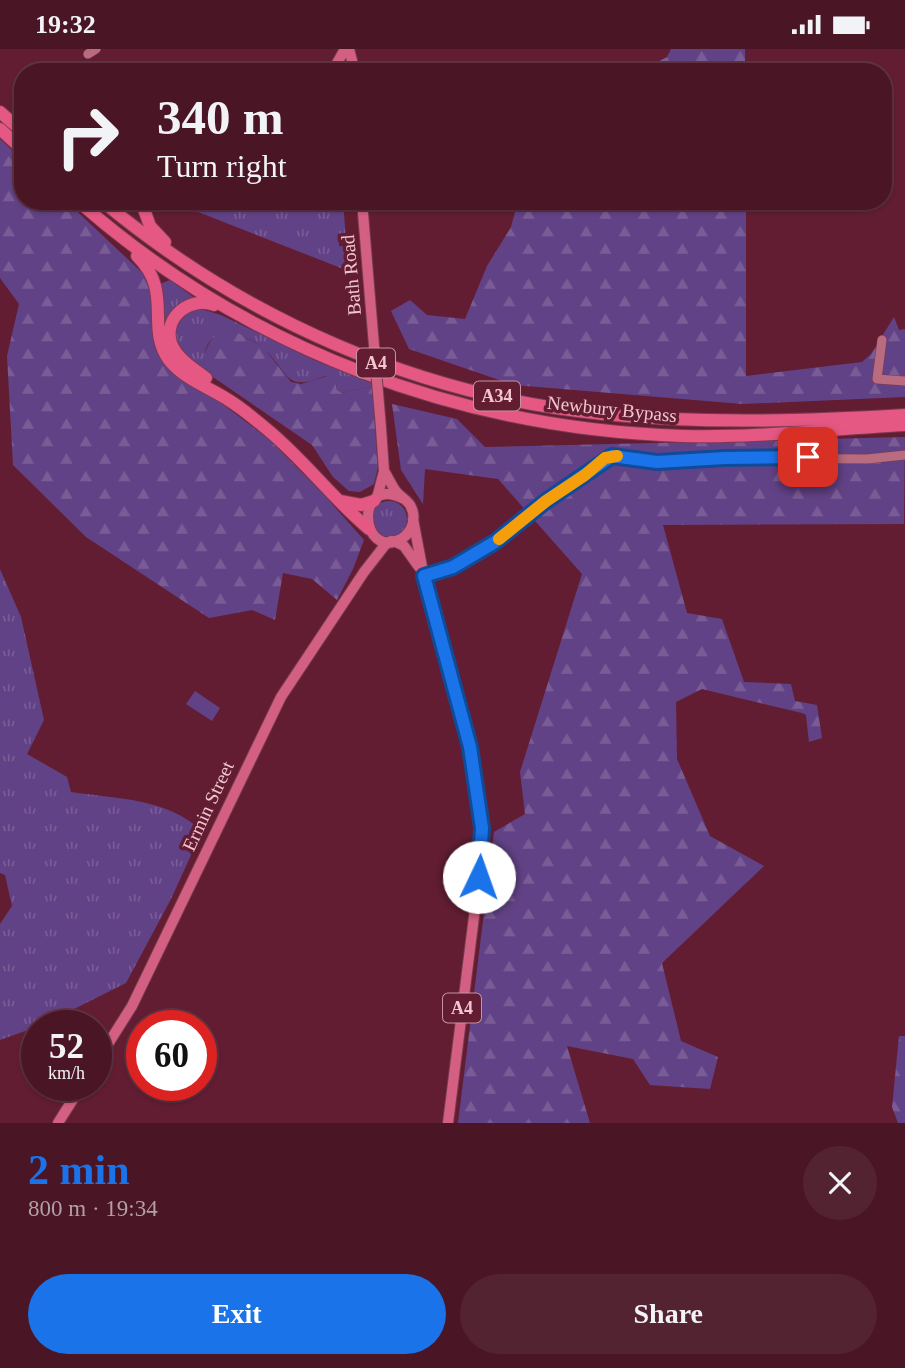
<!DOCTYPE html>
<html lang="en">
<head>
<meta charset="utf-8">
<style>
	:root { --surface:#4a1626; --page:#542332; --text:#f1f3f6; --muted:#b29fa7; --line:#613543; --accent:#1a73e8 }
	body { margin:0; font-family:Georgia,serif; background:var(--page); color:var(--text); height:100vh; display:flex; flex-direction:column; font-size:26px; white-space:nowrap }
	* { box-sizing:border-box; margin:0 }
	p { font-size:23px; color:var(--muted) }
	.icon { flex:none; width:38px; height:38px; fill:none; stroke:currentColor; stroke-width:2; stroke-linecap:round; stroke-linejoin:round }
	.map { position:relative; height:1074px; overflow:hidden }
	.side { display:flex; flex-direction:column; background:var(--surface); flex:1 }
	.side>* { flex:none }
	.guide { position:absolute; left:14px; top:14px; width:878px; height:147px; border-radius:28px; box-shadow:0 2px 5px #0004,0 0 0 2px var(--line); background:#4a1626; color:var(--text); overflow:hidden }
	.speed { position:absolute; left:21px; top:961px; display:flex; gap:14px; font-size:35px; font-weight:700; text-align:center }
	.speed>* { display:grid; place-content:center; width:91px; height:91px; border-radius:50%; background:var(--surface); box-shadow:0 2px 5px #0004,0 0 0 2px var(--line); line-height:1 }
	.speed small { font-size:18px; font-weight:400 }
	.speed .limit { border:10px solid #d22; background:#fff; color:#111 }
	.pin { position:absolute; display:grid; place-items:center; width:60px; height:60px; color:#fff; margin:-30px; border-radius:14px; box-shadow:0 4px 10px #0006 }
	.me { position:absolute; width:77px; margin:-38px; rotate:3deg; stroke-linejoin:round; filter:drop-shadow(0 0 5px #0008) }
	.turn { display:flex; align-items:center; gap:24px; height:147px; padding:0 28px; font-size:32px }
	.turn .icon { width:91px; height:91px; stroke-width:2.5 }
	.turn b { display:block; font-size:49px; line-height:60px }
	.round { display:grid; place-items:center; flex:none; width:74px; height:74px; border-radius:37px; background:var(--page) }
	.headline { display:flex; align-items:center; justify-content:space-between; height:119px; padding:0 28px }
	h1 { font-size:42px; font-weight:700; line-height:52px; color:var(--accent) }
	.button { display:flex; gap:14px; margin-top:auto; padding:14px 28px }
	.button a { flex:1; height:80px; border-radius:42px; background:var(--accent); color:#fff; font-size:28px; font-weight:700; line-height:80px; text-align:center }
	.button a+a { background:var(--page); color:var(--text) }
	.status { display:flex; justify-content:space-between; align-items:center; height:49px; padding:0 35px; background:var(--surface); direction:ltr }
	.status svg { height:19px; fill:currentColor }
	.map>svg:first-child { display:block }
	.grass { fill:url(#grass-tufts) }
	.forest { fill:url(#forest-firs) }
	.pitch { fill:#624286 }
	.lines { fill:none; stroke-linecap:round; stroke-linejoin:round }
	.minor-casing { stroke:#783b51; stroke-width:10 }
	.major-casing { stroke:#783b51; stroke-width:12 }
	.highway-casing { stroke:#783b51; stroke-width:14 }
	.minor { stroke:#b96b7f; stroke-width:9 }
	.major { stroke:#d36082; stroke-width:10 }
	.highway { stroke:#e55884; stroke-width:12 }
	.major-bridge-casing { stroke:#783b51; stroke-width:12; stroke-linecap:butt }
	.major-bridge { stroke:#d36082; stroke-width:10 }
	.route-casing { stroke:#114b97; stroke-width:18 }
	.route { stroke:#1a73e8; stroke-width:12 }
	.slow { stroke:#f59e0b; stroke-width:12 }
	.labels { text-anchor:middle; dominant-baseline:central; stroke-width:7; stroke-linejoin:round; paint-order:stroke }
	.shield { fill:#621d33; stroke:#c793a0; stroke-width:2 }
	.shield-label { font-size:18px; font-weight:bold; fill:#f2c6cf }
	.street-label { font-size:19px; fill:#f2c6cf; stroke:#621d33 }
</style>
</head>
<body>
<div class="status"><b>19:32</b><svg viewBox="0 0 49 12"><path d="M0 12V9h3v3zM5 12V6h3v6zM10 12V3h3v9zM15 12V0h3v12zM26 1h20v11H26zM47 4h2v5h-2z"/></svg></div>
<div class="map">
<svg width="905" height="1074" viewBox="0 0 905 1074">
	<defs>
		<pattern id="grass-tufts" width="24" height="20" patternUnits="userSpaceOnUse" patternTransform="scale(1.75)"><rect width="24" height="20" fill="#624286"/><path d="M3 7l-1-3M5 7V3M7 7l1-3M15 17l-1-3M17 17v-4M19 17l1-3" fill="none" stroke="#795c96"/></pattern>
		<pattern id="forest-firs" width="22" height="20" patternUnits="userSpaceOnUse" patternTransform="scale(1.75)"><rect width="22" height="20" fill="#624286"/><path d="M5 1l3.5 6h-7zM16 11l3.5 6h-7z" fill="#795c96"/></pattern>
	</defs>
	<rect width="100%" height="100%" fill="#621d33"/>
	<path class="grass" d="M180,152H343L346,191L339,193V197L348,198L351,223L183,157Z
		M170,231L196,250L190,252L165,296L160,235Z
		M201,260L221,266L314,311L371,334L372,337L342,344L337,341L336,335L325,327C284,344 290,324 264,300C255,291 241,287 231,280C206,289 202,298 207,324C184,307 175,305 175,275L191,261Z
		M371 470a18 18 0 1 1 36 0a18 18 0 1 1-36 0Z
		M0,520L21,568L44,671L27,705L67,728L71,743C117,750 167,749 202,782L171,850L126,934L42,976L0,991V875L12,857L5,826L0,824Z"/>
	<path class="forest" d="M671,0H745V23H638L667,8Z
		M0,90L23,111V152H66L152,233L160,307L271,392L325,447L364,491L353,520L337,551L312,530L283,524L275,571L252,561L209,569L86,488L13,416L7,307L19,255L0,229Z
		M518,152H612L625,159L626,152H746V327L862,313L871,305L894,268L899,281L905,280V348L742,355L514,336L409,300L391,262L410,251L427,266L465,270L487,217L511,178Z
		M223,280H231L263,298L291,333L301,335L331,326L334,328L337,341L342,344L372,337L378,418L374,435L360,443L349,442L333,428L312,396L207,324C200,305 208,291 223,280Z
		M392,355L457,370L485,398L905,388L904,475L663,476L687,564L722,570L744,633L791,635L795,652L817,656L822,689L809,693L806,666L802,664L702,640L676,653L677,710L710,787L764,817L662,914L681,992L718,1008L710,1040L650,1036L633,1010L567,997L590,1074H458L494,783L525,765L520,723L582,525L498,430L425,420L423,455L401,421Z
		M899,987H905V1074H898L892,1058Z"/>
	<path class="pitch" d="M195,642L220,659L212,672L186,655Z"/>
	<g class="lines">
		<defs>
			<path id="minor" d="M88,5L96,0
				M882,291L877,330L905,332
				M424,527L453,518L495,493L546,452L612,407L657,413L725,409L867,410L905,406"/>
			<path id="major" d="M349,0L355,23
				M332,23L345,0
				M362,152L370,249
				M384,422C388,428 391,435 395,441C399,447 406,450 410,456C417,468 413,483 401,490C360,512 354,426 402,449
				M377,449L384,422L381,379
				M413,470L423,523L470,698L482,779L477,844L448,1074
				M394,492L404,497L419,518
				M96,1014L132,957L281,648L364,523L385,496L391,492
				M58,1074L82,1036"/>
			<path id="highway" d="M0,63L23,83
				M0,80L23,101
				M78,152C246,300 460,380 683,387C757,389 831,380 905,376
				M102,152C244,270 419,347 603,365C703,375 805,372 905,366
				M141,152L150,177L165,193
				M137,207C174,243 145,278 169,311C183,329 208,338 227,350C242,359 256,371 269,382C305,412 333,450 369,480
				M206,329C194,320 177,310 171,294C163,268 190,247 214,256
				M340,452L361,456L374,452"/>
		</defs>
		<use href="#minor" class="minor-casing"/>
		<use href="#major" class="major-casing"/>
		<use href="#highway" class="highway-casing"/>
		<use href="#minor" class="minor"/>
		<use href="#major" class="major"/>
		<use href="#highway" class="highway"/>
		<defs>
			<path id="major-bridge" d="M370,249L381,379"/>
		</defs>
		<use href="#major-bridge" class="major-bridge-casing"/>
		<use href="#major-bridge" class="major-bridge"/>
	</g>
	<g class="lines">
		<defs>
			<path id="route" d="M479,828L482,779L470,698L424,527L453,518L495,493L546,452L612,407L657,413L725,409L808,408"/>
		</defs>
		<use href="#route" class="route-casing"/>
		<use href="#route" class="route"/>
		<path class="slow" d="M499,490L546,452L585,426L605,409L617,407"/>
	</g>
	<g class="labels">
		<g class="shield">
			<rect x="357" y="299.5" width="38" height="29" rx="5"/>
			<rect x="474" y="332.5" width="46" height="29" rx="5"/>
			<rect x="443" y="944.5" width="38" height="29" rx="5"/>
		</g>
		<g class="shield-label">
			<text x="376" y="314">A4</text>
			<text x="497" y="347">A34</text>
			<text x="462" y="959">A4</text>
		</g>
		<g class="street-label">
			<text transform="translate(351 226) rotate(-95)">Bath Road</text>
			<text transform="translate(612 360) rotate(6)">Newbury Bypass</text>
			<text transform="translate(208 757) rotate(-65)">Ermin Street</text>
		</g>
	</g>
</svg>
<div class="speed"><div>52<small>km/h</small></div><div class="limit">60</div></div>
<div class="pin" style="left:808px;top:408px;background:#d93025"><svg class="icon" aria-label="arrive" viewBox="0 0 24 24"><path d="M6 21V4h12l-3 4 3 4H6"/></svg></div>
<svg class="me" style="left:479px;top:828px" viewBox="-20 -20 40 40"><circle r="19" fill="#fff"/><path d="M0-13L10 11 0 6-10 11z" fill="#1a73e8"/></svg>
<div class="guide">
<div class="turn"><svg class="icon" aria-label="right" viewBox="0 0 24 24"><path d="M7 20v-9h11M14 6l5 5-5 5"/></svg><div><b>340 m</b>Turn right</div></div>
</div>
</div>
<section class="side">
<div class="headline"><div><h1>2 min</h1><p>800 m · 19:34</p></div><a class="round"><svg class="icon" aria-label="close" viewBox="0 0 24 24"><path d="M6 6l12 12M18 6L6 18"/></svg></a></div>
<div class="button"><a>Exit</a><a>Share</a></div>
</section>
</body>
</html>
